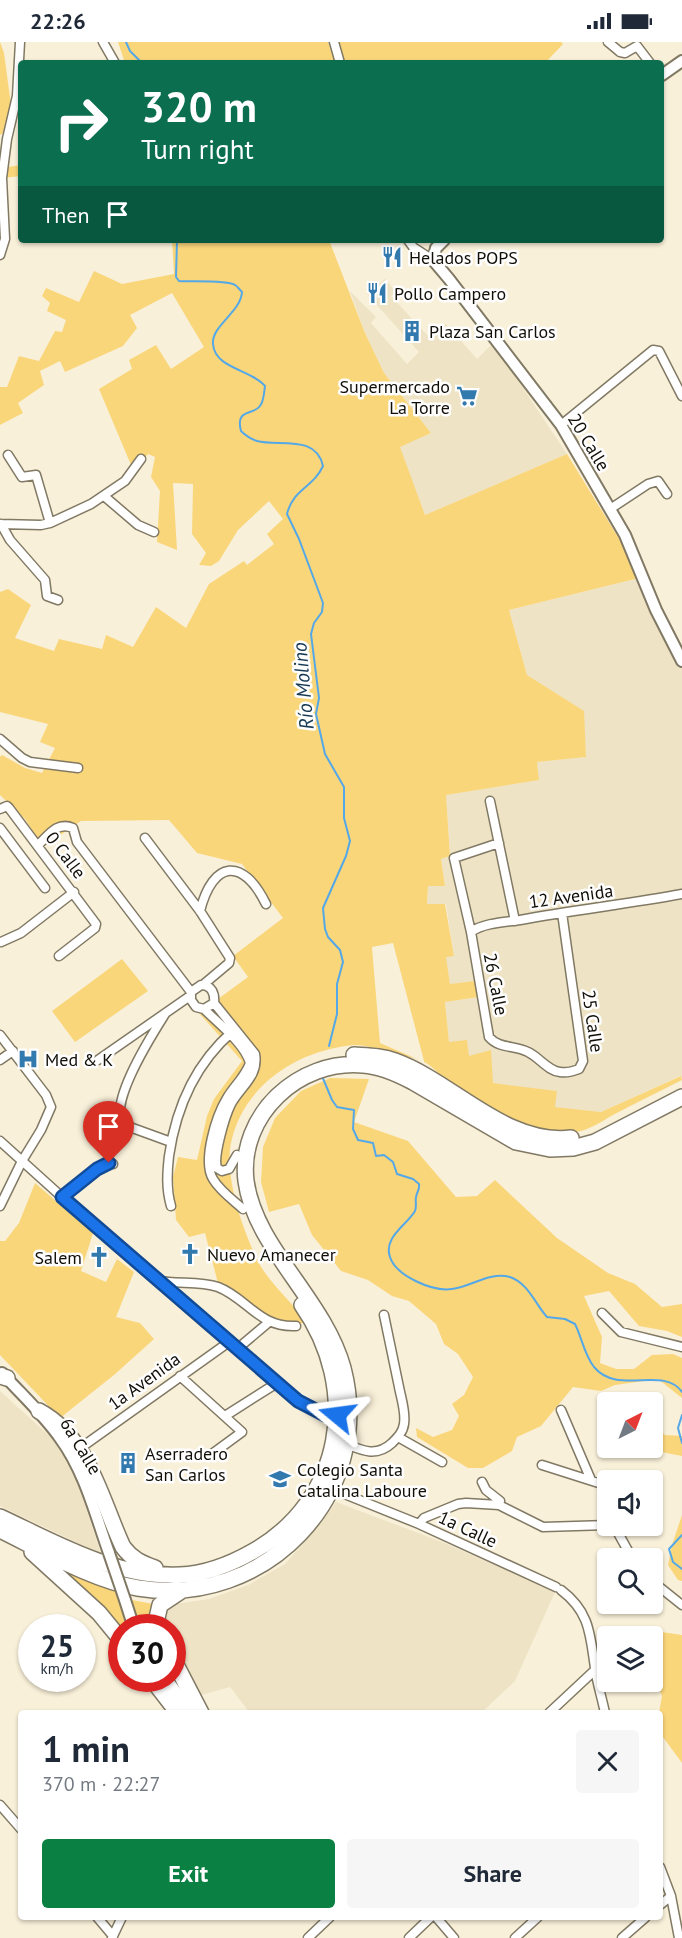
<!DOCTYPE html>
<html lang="en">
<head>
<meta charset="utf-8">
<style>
	:root { --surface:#fff; --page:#f6f6f7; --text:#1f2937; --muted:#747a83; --accent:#0b8043 }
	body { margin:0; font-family:"PT Sans",sans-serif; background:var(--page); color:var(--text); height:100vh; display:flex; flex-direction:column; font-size:22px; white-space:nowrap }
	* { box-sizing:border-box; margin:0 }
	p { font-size:20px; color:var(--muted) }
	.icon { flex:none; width:33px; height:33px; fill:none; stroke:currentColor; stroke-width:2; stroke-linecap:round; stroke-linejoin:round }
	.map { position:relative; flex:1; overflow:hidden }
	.side { position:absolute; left:18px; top:1668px; width:645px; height:210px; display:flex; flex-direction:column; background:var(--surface); border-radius:6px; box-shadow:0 2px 4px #0004 }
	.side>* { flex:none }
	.hud { position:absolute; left:18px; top:18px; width:646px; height:183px; border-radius:6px; box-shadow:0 2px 4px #0004; background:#0b6e4f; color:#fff; overflow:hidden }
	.needle { width:39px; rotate:42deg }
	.controls { position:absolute; left:597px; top:1350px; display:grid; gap:12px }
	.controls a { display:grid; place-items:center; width:66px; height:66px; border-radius:6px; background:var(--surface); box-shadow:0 2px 4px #0004; font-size:30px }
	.speed { position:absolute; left:18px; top:1572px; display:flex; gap:12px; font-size:30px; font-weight:700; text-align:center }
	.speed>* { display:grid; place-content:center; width:78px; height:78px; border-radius:50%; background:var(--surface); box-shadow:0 2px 4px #0004; line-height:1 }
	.speed small { font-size:15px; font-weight:400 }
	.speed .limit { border:9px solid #d22; background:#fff; color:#111 }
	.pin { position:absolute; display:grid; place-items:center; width:51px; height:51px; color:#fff; margin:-62px -26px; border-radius:50% 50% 50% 0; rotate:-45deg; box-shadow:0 0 6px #0007 }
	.pin .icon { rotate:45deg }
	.me { position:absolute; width:66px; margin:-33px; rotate:286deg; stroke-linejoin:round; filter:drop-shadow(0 0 4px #0008) }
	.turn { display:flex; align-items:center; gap:21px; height:126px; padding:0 24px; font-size:27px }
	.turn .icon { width:78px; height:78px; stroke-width:2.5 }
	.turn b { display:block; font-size:42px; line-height:51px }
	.then { display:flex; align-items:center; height:57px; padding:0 24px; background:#0003; gap:12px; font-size:22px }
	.round { display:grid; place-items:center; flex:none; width:63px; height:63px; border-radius:6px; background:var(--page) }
	.headline { display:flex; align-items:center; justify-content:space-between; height:102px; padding:0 24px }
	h1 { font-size:36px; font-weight:800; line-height:45px }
	.cta { display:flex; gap:12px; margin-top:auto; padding:12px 24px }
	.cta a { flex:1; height:69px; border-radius:6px; background:var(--accent); color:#fff; font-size:24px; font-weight:800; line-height:69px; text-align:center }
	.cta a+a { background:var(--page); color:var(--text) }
	.status { display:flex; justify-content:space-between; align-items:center; height:42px; padding:0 30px; background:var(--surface); direction:ltr }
	.status svg { height:16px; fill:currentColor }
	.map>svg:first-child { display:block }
	.built { fill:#eee3c5 }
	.green { fill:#fad67b; fill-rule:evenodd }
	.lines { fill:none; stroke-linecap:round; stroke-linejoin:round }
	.stream { stroke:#54a8e7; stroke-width:2 }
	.minor-casing { stroke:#817964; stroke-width:11 }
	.tertiary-casing { stroke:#817964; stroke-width:14 }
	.trunk-casing { stroke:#817964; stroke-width:18 }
	.minor { stroke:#fff; stroke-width:8 }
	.tertiary { stroke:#fff; stroke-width:10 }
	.trunk { stroke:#fff; stroke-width:15 }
	.tertiary-bridge-casing { stroke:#817964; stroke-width:14; stroke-linecap:butt }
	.tertiary-bridge { stroke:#fff; stroke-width:10 }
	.route-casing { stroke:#114b97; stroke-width:15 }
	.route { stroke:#1a73e8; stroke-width:10 }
	.labels { text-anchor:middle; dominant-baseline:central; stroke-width:5; stroke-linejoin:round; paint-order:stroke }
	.poi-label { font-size:18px; fill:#110e07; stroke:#fefefe; text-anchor:start }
	.street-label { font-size:18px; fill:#110e07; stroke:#fefefe }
	.water-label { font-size:20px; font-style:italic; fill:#163953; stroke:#fefefe }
</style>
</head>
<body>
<div class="status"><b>22:26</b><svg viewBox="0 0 49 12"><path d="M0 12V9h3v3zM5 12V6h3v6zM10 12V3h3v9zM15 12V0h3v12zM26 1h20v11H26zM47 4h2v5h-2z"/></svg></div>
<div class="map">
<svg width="682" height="1896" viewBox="0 0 682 1896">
	<rect width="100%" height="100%" fill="#f9f0d9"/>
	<path class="built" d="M385,237L396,250L391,254L428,294L446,282L477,317L493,301L567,412L425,473L399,405L431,391L384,331L365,291L350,249L376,275L371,281L407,322L419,310L367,252Z
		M639,536L666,599L682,627V1036L680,1034L601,1070L554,1065L557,1049L493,1042L469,1014L449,1000L445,960L479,955L450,942L445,914H454L446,862H427L428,844L445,843L441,817L450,814L446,753L538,738L537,720L586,715L583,669L527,633L509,568Z
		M0,1349L54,1398L73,1427L101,1512L0,1464Z
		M336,1460L442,1500L555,1550L515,1639L481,1671H250L230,1645L201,1653L173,1601L172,1586L167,1585L163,1575L168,1563L209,1557L248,1543L285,1522L321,1481Z"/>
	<path class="green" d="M0,0L4,11L11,63L3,91L0,93Z
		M118,0H328L335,21H125Z
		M336,0H561L563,2L545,21H345Z
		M21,123V134L3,136L8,125Z
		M172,198H329L365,291L384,331L431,391L400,405L425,473L567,412L621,500L639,536L509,568L527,633L584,669L586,715L537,720L539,738L446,753L450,814L441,817L445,844H428L427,862H445L454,914L446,915L450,942L475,939L479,955L445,960L449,1000L467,998L469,1014L491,1008L493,1041L557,1049L555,1065L601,1070L681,1034L682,1038C659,1050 635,1061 613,1073C599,1081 585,1091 567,1091C524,1092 482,1065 448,1040C440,1034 433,1024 424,1020C412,1014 397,1013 385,1009C375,1006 364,1003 354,1003C298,1008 243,1043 231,1101C224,1136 244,1192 260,1223C268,1238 294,1264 307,1279L292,1285L271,1278L219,1245L205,1191L189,1195L176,1178L173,1135L178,1115L197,1118L207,1074L214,1057L242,1019L199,971L248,935L233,914L283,876L242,822L197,811L169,778L81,779L43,805L25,777L0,753V715L2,713L25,726L42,731L55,706L40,700L48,682L0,670V550L8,547L31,563L15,596L54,609L59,597L102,607L106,593L133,605L156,565L186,586L209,542L244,519L247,523L274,502L267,492L283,477L269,459L238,488L219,519L211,524L199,523L206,511L192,492L193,442L173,441L177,508L157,500L160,449L151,435L155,415L148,412L134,430L99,347L132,327L129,318L156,303L171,327L204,305L172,251L130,273L137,286L123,304L65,330L60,319L40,329L44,343L18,361L23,371L0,383V345H7L19,314L39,319L55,289L62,290L66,278L47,269L50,261L42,254L46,246L79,260L94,229L122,242L174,232ZM393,901L424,1019V1020L380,1001L372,905Z
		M122,917L148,949L75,1000L52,969Z
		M330,1036L369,1037L354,1080L408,1099L456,1155L477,1154L495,1138L557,1196L608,1231L635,1242L662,1265L682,1262V1295L667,1289L639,1284L609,1249L584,1254L602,1295L600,1321L616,1327H634L652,1313L673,1312L682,1316V1356L658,1337L615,1343L601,1349L573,1345L541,1384L517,1395L512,1409L483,1426H468L417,1395L416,1386L433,1395L452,1388L459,1374L452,1362L464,1353L473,1335L458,1312L444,1302L436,1282L409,1259L392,1254L368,1238L341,1229L312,1193L299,1162L269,1170L261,1140L263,1105L275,1076L301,1049Z
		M35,1141L93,1191L81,1229L106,1240L117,1217L134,1230L116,1275L140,1281L154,1297L114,1333L60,1376L0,1313V1199H5L19,1181Z
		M652,1381L665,1393L682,1394V1414L656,1409L653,1404Z
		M682,1473V1539L678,1538L668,1523L672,1503Z
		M59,1523L117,1548L129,1585L122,1586L121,1587L58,1526Z
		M132,1558L153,1562L155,1585H140Z
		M655,1589L682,1593V1721L660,1691L659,1671L662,1654L653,1631L652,1594H630Z"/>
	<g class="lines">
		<path class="stream" d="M126,0L130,9L142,21
			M177,198L176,235L179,239C190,240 228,238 235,243C236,243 241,249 242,250C241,270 211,284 213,302C215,327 251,327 265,344C264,350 264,359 260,364C253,374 235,366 241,389C245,393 251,397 257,399C279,405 316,392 323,424C313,446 293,447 287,472L299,497L323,561L322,570L314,581L311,592L319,656L316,672L325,712L344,745V776L350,799L346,814L323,866L325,887L328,895L340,908L343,920L337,942V972L329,1004
			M322,1034L332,1058L337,1065L354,1068L353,1087L358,1098L373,1101L376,1114L384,1113L393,1120L397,1132L413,1137L419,1142C420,1148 417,1149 416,1155C415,1159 417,1164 415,1169C407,1183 383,1195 390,1215C396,1234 433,1250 452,1247C471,1245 490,1229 510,1235C528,1241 536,1263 547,1275L565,1277L575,1282C582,1296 584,1312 594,1325C618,1354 663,1323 682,1350
			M682,1373L678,1386L682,1401
			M682,1493L669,1507L673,1520L682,1527"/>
		<defs>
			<path id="minor" d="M103,0L115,21
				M334,0L340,21
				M608,0L620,10
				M620,10L625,11L637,4L650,21
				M408,198L413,205L433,218
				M0,213L5,197L2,136L7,97L17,54L20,0
				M561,383L653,308L659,309L682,354
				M8,413L22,435L36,433L50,481
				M104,454L138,483L154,490
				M610,467L648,442L658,439L667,452
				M0,482L41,483L50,481L91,462L125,439L141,417
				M1,482L10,498L45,538L47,554L58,558
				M0,697L22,716L30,720L78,726
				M490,759L515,879
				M0,767L7,764L9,766L96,882L95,886L59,914
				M0,786L45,846
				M145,796L200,869L230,916L229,921L204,942
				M38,803C49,793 57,779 73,786L77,800L191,950
				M200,869C213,818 243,815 266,862
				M562,871L583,1019L579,1027C574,1029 566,1031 560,1030C548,1029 539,1015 528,1010C515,1003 499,1007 489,995L471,890C483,881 505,880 520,878C574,868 628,862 682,852
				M471,890L454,816L499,801
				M1,900L21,891L74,850
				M214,961L204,967L196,965L191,958V950L201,943C212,943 215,952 214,961L255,1012C259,1034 241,1044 231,1062C225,1074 213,1114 217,1126L222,1129L229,1127L237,1113
				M204,967C218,981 245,1002 250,1021C245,1035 234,1044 227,1056C216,1074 202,1119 213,1137C220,1149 233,1158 243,1167
				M165,972C155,988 101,1071 127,1084L171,1100
				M0,993L46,1053L51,1065L41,1088L22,1119L0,1164
				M0,1018L13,1009
				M98,1018L190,954
				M0,1099L113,1201L298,1359L325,1373H337
				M62,1155C73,1145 99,1121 113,1122
				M171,1164C166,1147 167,1131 169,1114C176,1066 196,1021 233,989
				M157,1238C176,1243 198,1238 218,1245C247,1256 259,1286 296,1284
				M602,1271L621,1290L682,1305
				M237,1307L269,1280
				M180,1334L242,1390L212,1412
				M561,1368L591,1438
				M225,1374L277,1341
				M398,1395L442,1420
				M346,1402C363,1409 377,1415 392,1401C398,1395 403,1390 404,1382C406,1370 401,1356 399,1345C394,1321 389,1297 384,1273
				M79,1407L229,1300
				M542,1423L608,1444
				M482,1440L486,1448L500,1459L499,1463
				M332,1447L419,1482L556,1545
				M419,1482L424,1476L458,1462L466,1461L499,1463L543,1485L608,1483
				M612,1484L617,1489L632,1516
				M652,1539L682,1563
				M561,1548C590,1570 590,1592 595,1626C597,1641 602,1656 605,1671
				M549,1671L595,1628
				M0,1763L21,1787
				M660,1825L671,1854L679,1896
				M660,1863L671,1854
				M97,1875L113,1894
				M436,1875L454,1896
				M112,1896L122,1875
				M308,1896L330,1875
				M409,1896L431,1875
				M515,1896L538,1875
				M622,1896L646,1875"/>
			<path id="tertiary" d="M662,33L682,19
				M444,198L436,206L433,218L449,237L561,383L625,493L656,568L682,619
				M2,1331C22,1353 43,1372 60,1396C85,1430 95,1472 109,1511
				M125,1558L134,1586
				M166,1636L192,1671"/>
			<path id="trunk" d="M354,1013C369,1014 382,1014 395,1019C453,1040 506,1104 571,1096
				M0,1334L7,1336
				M39,1369C89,1396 101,1458 123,1505C132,1517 141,1521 155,1526
				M0,1475C56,1501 115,1536 180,1533C206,1532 229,1523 252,1510C344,1459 361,1347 302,1263
				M0,1488C41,1508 94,1539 138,1546C264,1567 376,1453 343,1326C324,1257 255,1206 246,1139C238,1073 299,1017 363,1023C381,1024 398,1032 413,1040L516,1100L550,1107L573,1106L595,1100L682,1055
				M32,1510L99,1571L122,1599
				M159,1586L157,1576L160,1563L181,1549
				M172,1615L201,1671
				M151,1636L178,1671"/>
		</defs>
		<use href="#minor" class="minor-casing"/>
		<use href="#tertiary" class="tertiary-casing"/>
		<use href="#trunk" class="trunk-casing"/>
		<use href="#minor" class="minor"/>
		<use href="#tertiary" class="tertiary"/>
		<use href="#trunk" class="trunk"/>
		<defs>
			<path id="tertiary-bridge" d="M109,1511L125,1558"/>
		</defs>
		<use href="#tertiary-bridge" class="tertiary-bridge-casing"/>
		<use href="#tertiary-bridge" class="tertiary-bridge"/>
	</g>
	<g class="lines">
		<defs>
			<path id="route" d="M109,1121L97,1127L62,1155L298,1359L325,1373H337"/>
		</defs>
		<use href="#route" class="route-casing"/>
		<use href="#route" class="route"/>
	</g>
	<defs>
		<symbol id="restaurant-bare" viewBox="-9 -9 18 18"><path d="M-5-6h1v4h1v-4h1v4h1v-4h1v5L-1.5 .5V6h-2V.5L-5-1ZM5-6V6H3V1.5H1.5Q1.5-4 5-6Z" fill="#327aae" stroke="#fefefe" stroke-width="2.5" paint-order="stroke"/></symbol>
		<symbol id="building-bare" viewBox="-9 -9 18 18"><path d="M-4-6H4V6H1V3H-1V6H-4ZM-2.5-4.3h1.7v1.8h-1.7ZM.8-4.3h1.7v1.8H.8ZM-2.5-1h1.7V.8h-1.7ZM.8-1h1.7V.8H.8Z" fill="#327aae" stroke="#fefefe" stroke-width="2.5" paint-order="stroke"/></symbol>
		<symbol id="supermarket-bare" viewBox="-9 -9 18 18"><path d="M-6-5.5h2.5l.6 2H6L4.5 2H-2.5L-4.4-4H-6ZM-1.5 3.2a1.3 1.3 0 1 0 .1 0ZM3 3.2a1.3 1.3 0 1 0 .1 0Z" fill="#327aae" stroke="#fefefe" stroke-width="2.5" paint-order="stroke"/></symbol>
		<symbol id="hospital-bare" viewBox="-9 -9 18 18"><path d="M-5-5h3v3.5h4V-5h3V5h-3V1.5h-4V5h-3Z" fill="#327aae" stroke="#fefefe" stroke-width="2.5" paint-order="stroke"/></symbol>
		<symbol id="church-bare" viewBox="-9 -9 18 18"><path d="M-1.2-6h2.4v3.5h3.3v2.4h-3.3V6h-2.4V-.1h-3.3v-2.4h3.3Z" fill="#327aae" stroke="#fefefe" stroke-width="2.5" paint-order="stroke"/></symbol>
		<symbol id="university-bare" viewBox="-9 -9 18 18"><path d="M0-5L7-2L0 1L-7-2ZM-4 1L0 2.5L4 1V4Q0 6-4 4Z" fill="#327aae" stroke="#fefefe" stroke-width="2.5" paint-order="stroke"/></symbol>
	</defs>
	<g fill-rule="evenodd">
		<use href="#restaurant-bare" x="377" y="200" width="30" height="30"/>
		<use href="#restaurant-bare" x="362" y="236" width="30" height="30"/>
		<use href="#building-bare" x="397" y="274" width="30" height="30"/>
		<use href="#supermarket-bare" x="452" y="339" width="30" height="30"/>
		<use href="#hospital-bare" x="13" y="1002" width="30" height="30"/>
		<use href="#church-bare" x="175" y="1197" width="30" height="30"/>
		<use href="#church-bare" x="84" y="1200" width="30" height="30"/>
		<use href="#building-bare" x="113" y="1406" width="30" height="30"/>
		<use href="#university-bare" x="265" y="1422" width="30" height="30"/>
	</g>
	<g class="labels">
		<g class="poi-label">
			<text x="409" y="215">Helados POPS</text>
			<text x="394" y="251">Pollo Campero</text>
			<text x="429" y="289">Plaza San Carlos</text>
			<text x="450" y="344" text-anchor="end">Supermercado<tspan x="450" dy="21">La Torre</tspan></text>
			<text x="45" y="1017">Med &amp; K</text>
			<text x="207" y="1212">Nuevo Amanecer</text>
			<text x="82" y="1215" text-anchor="end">Salem</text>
			<text x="145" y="1411">Aserradero<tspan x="145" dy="21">San Carlos</tspan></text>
			<text x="297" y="1427">Colegio Santa<tspan x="297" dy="21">Catalina Laboure</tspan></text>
		</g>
		<g class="street-label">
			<text transform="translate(589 400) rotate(59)">20 Calle</text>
			<text transform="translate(66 813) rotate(53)">0 Calle</text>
			<text transform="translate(571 854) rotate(-8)">12 Avenida</text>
			<text transform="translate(496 942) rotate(79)">26 Calle</text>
			<text transform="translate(593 979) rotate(82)">25 Calle</text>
			<text transform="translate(144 1339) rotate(-36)">1a Avenida</text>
			<text transform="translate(81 1404) rotate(59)">6a Calle</text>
			<text transform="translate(468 1487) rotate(25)">1a Calle</text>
		</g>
		<g class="water-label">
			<text transform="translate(303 644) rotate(-95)">Río Molino</text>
		</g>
	</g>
</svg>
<div class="controls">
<a><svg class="needle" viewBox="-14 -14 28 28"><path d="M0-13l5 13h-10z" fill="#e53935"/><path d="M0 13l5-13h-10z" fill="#747a83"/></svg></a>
<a><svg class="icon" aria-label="sound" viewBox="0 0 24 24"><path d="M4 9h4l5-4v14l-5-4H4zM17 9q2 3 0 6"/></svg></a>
<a><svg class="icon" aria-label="search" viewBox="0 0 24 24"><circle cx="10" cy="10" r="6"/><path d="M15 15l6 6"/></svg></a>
<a><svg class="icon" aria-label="layers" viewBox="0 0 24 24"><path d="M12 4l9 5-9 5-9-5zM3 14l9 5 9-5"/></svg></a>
</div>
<div class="speed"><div>25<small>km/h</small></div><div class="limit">30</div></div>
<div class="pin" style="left:109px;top:1121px;background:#d93025"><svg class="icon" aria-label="arrive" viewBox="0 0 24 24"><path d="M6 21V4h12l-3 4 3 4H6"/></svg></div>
<svg class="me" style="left:337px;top:1373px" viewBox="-20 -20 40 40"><path d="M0-17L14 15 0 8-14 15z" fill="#1a73e8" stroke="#fff" stroke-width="4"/></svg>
<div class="hud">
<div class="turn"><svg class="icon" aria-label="right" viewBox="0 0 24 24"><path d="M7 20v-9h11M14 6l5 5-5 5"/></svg><div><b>320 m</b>Turn right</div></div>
<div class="then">Then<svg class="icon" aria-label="arrive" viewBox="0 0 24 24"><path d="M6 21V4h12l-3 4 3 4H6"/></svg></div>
</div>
<section class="side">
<div class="headline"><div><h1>1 min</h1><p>370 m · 22:27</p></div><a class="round"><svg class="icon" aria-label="close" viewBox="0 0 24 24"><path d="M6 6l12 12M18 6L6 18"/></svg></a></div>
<div class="cta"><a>Exit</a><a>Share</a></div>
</section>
</div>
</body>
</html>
